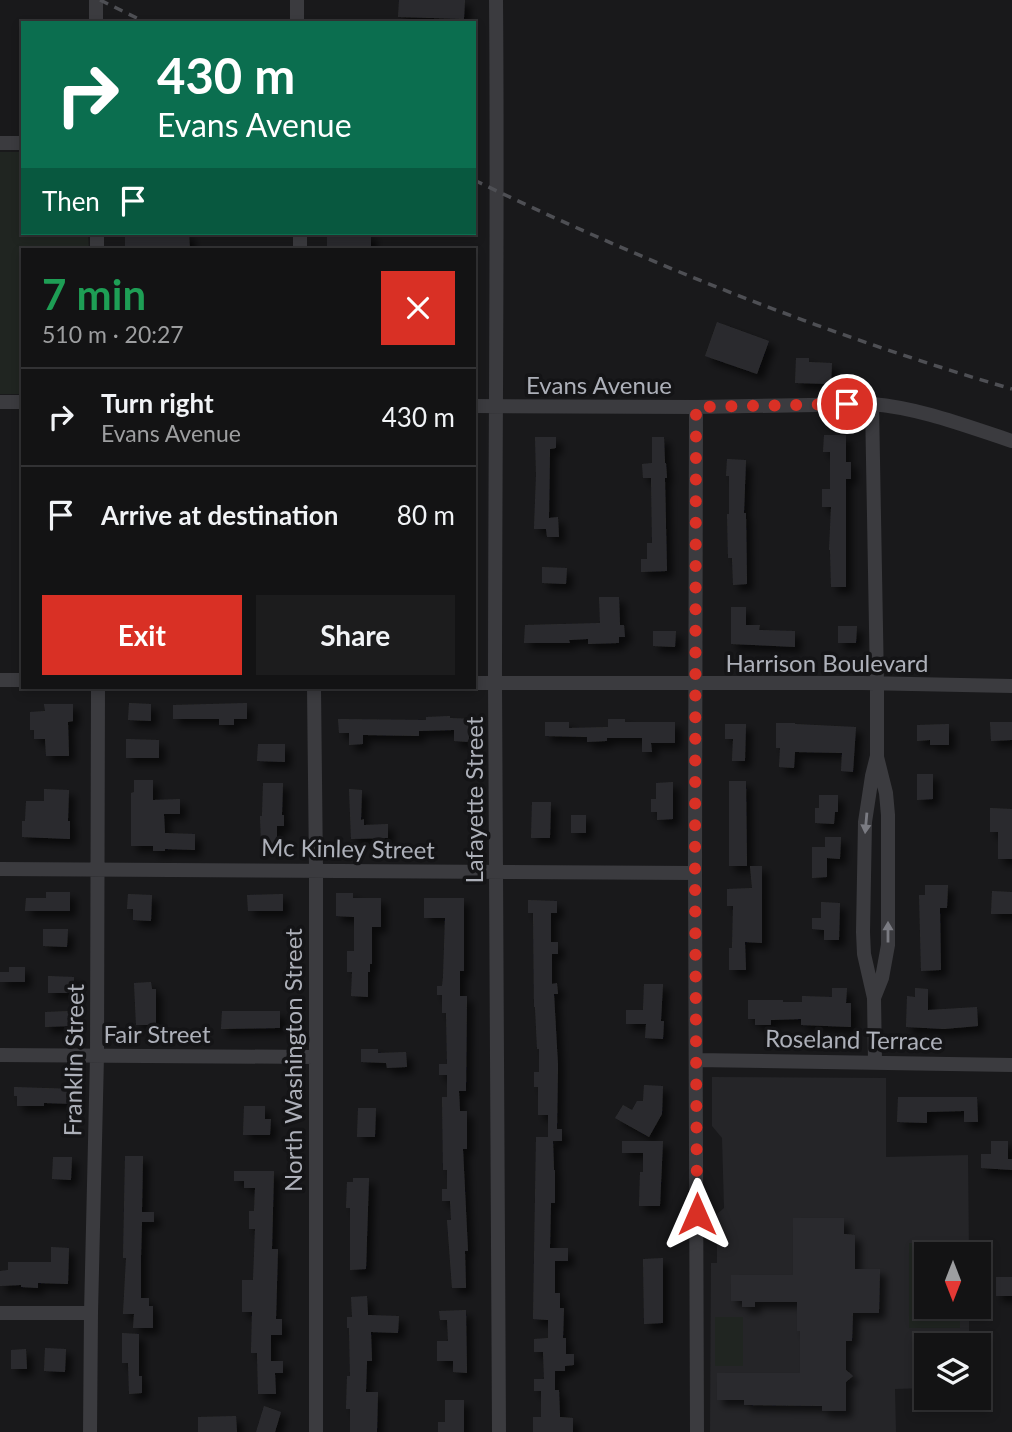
<!DOCTYPE html>
<html lang="en">
<head>
<meta charset="utf-8">
<style>
	:root { --surface:#131314; --page:#1c1c1d; --text:#f1f3f6; --muted:#9d9ea0; --line:#323234; --accent:#d93025 }
	body { margin:0; font-family:Lato,sans-serif; background:var(--page); color:var(--text); height:100vh; display:flex; flex-direction:column; font-size:26px; white-space:nowrap }
	* { box-sizing:border-box; margin:0 }
	p { font-size:23px; color:var(--muted) }
	.icon { flex:none; width:38px; height:38px; fill:none; stroke:currentColor; stroke-width:2; stroke-linecap:round; stroke-linejoin:round }
	.map { position:relative; flex:1; overflow:hidden }
	.details { position:absolute; left:21px; top:248px; width:455px; height:441px; display:flex; flex-direction:column; background:var(--surface); border-radius:0px; box-shadow:0 4px 10px #0003,0 0 0 2px var(--line) }
	.details>* { flex:none }
	.guide { position:absolute; left:21px; top:21px; width:455px; height:214px; border-radius:0px; box-shadow:0 4px 10px #0003,0 0 0 2px var(--line); background:#0b6e4f; color:#fff; overflow:hidden }
	.needle { width:46px; rotate:180deg }
	.buttons { position:absolute; left:914px; top:1242px; display:grid; gap:14px }
	.buttons a { display:grid; place-items:center; width:77px; height:77px; border-radius:0px; background:var(--surface); box-shadow:0 4px 10px #0003,0 0 0 2px var(--line); font-size:35px }
	.pin { position:absolute; display:grid; place-items:center; width:60px; height:60px; color:#fff; margin:-30px; border:4px solid #fff; border-radius:50%; box-shadow:0 2px 7px #0007 }
	.me { position:absolute; width:77px; margin:-38px; rotate:0deg; stroke-linejoin:round; filter:drop-shadow(0 0 5px #0008) }
	.turn { display:flex; align-items:center; gap:24px; height:147px; padding:0 21px; font-size:32px }
	.turn .icon { width:91px; height:91px; stroke-width:2.5 }
	.turn b { display:block; font-size:49px; line-height:60px }
	.then { display:flex; align-items:center; height:66px; padding:0 21px; background:#0003; gap:14px; font-size:26px }
	.round { display:grid; place-items:center; flex:none; width:74px; height:74px; border-radius:0px; background:var(--page) }
	.overview { display:flex; align-items:center; justify-content:space-between; height:119px; padding:0 21px }
	h1 { font-size:42px; font-weight:700; line-height:52px; color:#1e9e55 }
	.cta { display:flex; gap:14px; margin-top:auto; padding:14px 21px }
	.cta a { flex:1; height:80px; border-radius:0px; background:var(--accent); color:#fff; font-size:28px; font-weight:700; line-height:80px; text-align:center }
	.cta a+a { background:var(--page); color:var(--text) }
	ul { padding:0; list-style:none }
	li { display:flex; align-items:center; gap:21px; height:98px; padding:0 21px; border-top:2px solid var(--line) }
	li div { flex:1 }
	li b { display:block; font-size:26px }
	li em { font-style:normal }
	.map>svg:first-child { display:block }
	.built { fill:#252528 }
	.green { fill:#202521 }
	.building { fill:#2c2c2f; filter:url(#shadow) }
	.lines { fill:none; stroke-linecap:round; stroke-linejoin:round }
	.minor { stroke:#3b3b3f; stroke-width:14 }
	.rail { stroke:#4e4f54; stroke-width:3.5; stroke-dasharray:9 7; stroke-linecap:butt }
	.oneway { fill:#7a7b82 }
	.route { stroke:#d93025; stroke-width:12; stroke-dasharray:0 21.6 }
	.labels { text-anchor:middle; dominant-baseline:central; stroke-width:7; stroke-linejoin:round; paint-order:stroke }
	.street-label { font-size:24px; fill:#adb0b9; stroke:#141416 }
</style>
</head>
<body>
<div class="map">
<svg width="1012" height="1432" viewBox="0 0 1012 1432">
	<defs>
		<filter id="shadow"><feDropShadow dx="6" dy="6" stdDeviation="3.5" flood-color="#0009"/></filter>
	</defs>
	<rect width="100%" height="100%" fill="#19191b"/>
	<path class="built" d="M712,1077L886,1078V1157L968,1155L969,1255H926V1307H969V1346H926V1388L895,1389L896,1432H710L711,1263H717V1214L724,1208L722,1138L712,1126Z"/>
	<path class="green" d="M0,152H23V233H88L89,250H23V394H0Z
		M909,1243L962,1246V1255H926V1307H960V1328H909Z
		M715,1317H743V1366H715Z"/>
	<path class="building" d="M399,0H465L464,19L398,17Z
		M125,233H189L190,250H125Z
		M327,233H371V250H327Z
		M717,322L769,341L757,374L705,356Z
		M796,358H809V362L832,363L831,384L795,383Z
		M824,435H846V462H851V479H846V587H831L830,550H829L831,507H822V489H830V452H823Z
		M535,437H556V448L550,449L549,518L558,517L559,537H547L546,529H534L536,475Z
		M652,437H664L665,463H666L667,478H665L667,571L641,572V559H647V543H652L651,478H643L642,464L652,463Z
		M727,459L746,460L744,513H746L747,584L733,585L732,558H728L727,514H729V476H726Z
		M542,567L567,568L566,584L542,583Z
		M599,597H619L620,625H624L625,637H619V643L588,644V639L569,640L570,643H524L525,625L600,623Z
		M731,607H746V625H760L759,630L795,631V647L731,644Z
		M838,626H857L856,643H838Z
		M653,631H676L675,647L653,646Z
		M129,703L151,704V721L128,720Z
		M247,703V719H234V725H219V719H173V705Z
		M44,704H73V721L68,722L69,756H46L45,739H34V730H30V712L45,711Z
		M450,716V718L475,719V735H469V742L454,741V730L419,731V736L363,735V744L349,745V733H339L338,719L426,720V717Z
		M608,719H625V722H675V743H651L652,752H642V738H607V741L587,742V737L545,736V722H569V728L608,727Z
		M990,722H1012V740L991,741Z
		M776,723H795V724L856,727L853,772L841,771L842,753L795,752L794,768L779,767L780,748H776Z
		M725,724H746L745,761H732L733,739H725Z
		M949,724V745H930V740L917,741V725Z
		M126,739L159,740V758H126Z
		M258,744H285V762L257,761Z
		M917,774H933V799L917,800Z
		M134,780H153V800L180,799V814H164L165,833L195,834V850L165,849V851H153V846H131V793L134,792Z
		M729,781H746L747,866H729Z
		M673,782V819L657,820V812H651V799H656V783Z
		M263,783H283L282,815H284V826H277V844H261L260,816H262Z
		M44,789L69,790L68,821H70V839L22,837V821H25L26,801H44Z
		M349,789L362,790L361,820L364,819V825L388,824V838L351,839Z
		M819,795H838V812H835L834,824L815,823V808H819Z
		M532,802H551L550,838H531Z
		M990,808L1012,809V859H998V832H990Z
		M571,815H586V833H571Z
		M825,837H841L840,859L827,858V877L812,878V847H825Z
		M750,866H762V943L745,942L746,970H729V948H732L733,906H727V889L752,888Z
		M925,885H948L947,908H940L941,970L921,971L919,895H925Z
		M992,891L1012,892V914H991Z
		M46,892H70V911H25L26,898H46Z
		M336,893H353V898H381V927H372V964H370V972H368V997L351,996L352,972H347V951H354V917L336,916Z
		M128,894L152,895L151,921L133,920V909H127Z
		M283,894V911H248L247,895Z
		M424,898H464V971H460V996H467L466,1091H459L460,1111H467V1149H463L468,1251H465L466,1288H452L447,1220H451L450,1201H442V1189H447V1170H443L442,1097H447V1075H439V1064H447L446,1013H442V995H437V986H442L443,977L445,918H424Z
		M528,900L557,901V913H551V942H558V954H552V984L557,983L558,994H554L558,1065L557,1129H562V1141H553L554,1170H555V1203H551L550,1248H568V1261H555V1293H560V1308H564L563,1338H566V1354H574V1365L565,1366V1371H555V1390H559L560,1417L573,1418V1432H533V1417H541V1391H534V1379H544L543,1352H534V1339L548,1338V1320L533,1319L536,1137H548V1115H538V1087H534V1072H539V1049H537L535,1007H534L533,913H528Z
		M821,902L840,903L839,940H824V930L812,929V918H821Z
		M43,929H68L67,947L43,946Z
		M9,967H25V982H0V972H9Z
		M48,976L74,977V993H48Z
		M151,982L152,989H156V1025H136L134,983Z
		M644,984H663L661,1021H664L663,1039L645,1038L646,1024H626V1010H643Z
		M832,988H847L846,1003H851V1027L801,1025V1019L771,1020V1025H755V1019H748V1000H783V1002H802V996L832,997Z
		M915,988L928,989V1010L977,1007L978,1026L944,1029L906,1027L907,996L915,997Z
		M70,1011L71,1026L45,1027V1012Z
		M222,1011H280V1028L221,1029Z
		M361,1049H378V1053L406,1052L407,1067L387,1068L386,1063L361,1062Z
		M644,1085L663,1086L662,1114L649,1137L615,1118L623,1105L632,1110L637,1101H643Z
		M14,1087L75,1089V1104L44,1103V1106H17V1096H14Z
		M898,1097H977L978,1122H964V1111L927,1112V1123L897,1122Z
		M244,1106H265V1119H271L270,1135H243Z
		M358,1108H376L375,1137H357Z
		M622,1141H663L660,1206H639L640,1172H643V1153H622Z
		M991,1141H1008V1159H1012V1170L981,1168V1154H991Z
		M125,1156H143L142,1212H154V1222H142L141,1258V1298H149V1306H153V1328H133L134,1314H123L126,1258H123Z
		M53,1157H72L71,1180L52,1179Z
		M234,1171H274L272,1249H278L276,1319H282V1335H271V1361H283V1373H275L276,1394H258L257,1353H251L252,1312H242V1280H253L255,1229H249V1211H254L255,1188H244V1181H234Z
		M353,1178H369L366,1269L350,1270V1208H346L347,1182H353Z
		M793,1218H844V1234L855,1235V1269H880L879,1313H853L852,1341H846V1370L853,1376L846,1382V1411H822V1406L744,1405V1400H717V1373H800V1331H797V1302H755V1307H742V1301H731V1275H793Z
		M51,1247L69,1248L68,1284L38,1283V1288L21,1287V1285L0,1286V1271L8,1270V1262H51Z
		M663,1258V1323L644,1324L643,1259Z
		M996,1277H1012V1296H996Z
		M367,1296L368,1315L399,1316L398,1333L371,1332L372,1361H367L366,1392H378L377,1432H350V1409H346L347,1376H350L349,1328H347V1317H352L351,1297Z
		M466,1310L467,1373L453,1372V1361H437V1341H448L447,1320H440L439,1311Z
		M122,1333L139,1334V1376H142V1393L129,1394L128,1363H122Z
		M45,1348L66,1349L65,1372L44,1371Z
		M26,1349L27,1369H11V1350Z
		M445,1400H464V1432H438V1422H445Z
		M264,1406L281,1412L275,1432H256Z
		M236,1416L237,1432H198V1417Z"/>
	<g class="lines">
		<path class="minor" d="M96,0V23
			M496,0C498,228 495,456 495,684C496,933 498,1183 499,1432
			M297,23V0
			M0,143H23
			M97,233V250
			M300,233V250
			M0,402H23
			M872,404L877,684V756L872,776L865,822L863,932L864,954L874,998L875,1061
			M474,406L696,407L872,404C920,408 966,426 1012,441
			M696,407L695,873L697,1432
			M0,680H23
			M474,683H862L1012,686
			M314,688L316,870V1432
			M0,869L695,873
			M874,998L882,978L888,945V815L886,793L877,757
			M0,1055L315,1057
			M696,1060L1012,1065
			M0,1313H91
			M90,1432L91,1313L97,1056L98,688"/>
		<path class="rail" d="M100,0L147,23
			M474,180C648,264 827,335 1012,389"/>
	</g>
	<defs><path id="oneway-solid" d="M-6-.8H1V-3.2L6.5 0L1 3.2V.8H-6Z" transform="scale(1.75)"/></defs>
	<g class="oneway">
		<use href="#oneway-solid" transform="translate(866 823) rotate(95)"/>
		<use href="#oneway-solid" transform="translate(888 932) rotate(-90)"/>
	</g>
	<g class="lines">
		<path class="route" d="M697,1214L695,873L696,407L847,404"/>
	</g>
	<g class="labels">
		<g class="street-label">
			<text x="599" y="384">Evans Avenue</text>
			<text x="827" y="662">Harrison Boulevard</text>
			<text transform="translate(473 800) rotate(-90)">Lafayette Street</text>
			<text transform="translate(348 848) rotate(1)">Mc Kinley Street</text>
			<text x="157" y="1033">Fair Street</text>
			<text transform="translate(854 1039) rotate(1)">Roseland Terrace</text>
			<text transform="translate(73 1060) rotate(-89)">Franklin Street</text>
			<text transform="translate(292 1060) rotate(-90)">North Washington Street</text>
		</g>
	</g>
</svg>
<div class="buttons">
<a><svg class="needle" viewBox="-14 -14 28 28"><path d="M0-13l5 13h-10z" fill="#e53935"/><path d="M0 13l5-13h-10z" fill="#9d9ea0"/></svg></a>
<a><svg class="icon" aria-label="layers" viewBox="0 0 24 24"><path d="M12 4l9 5-9 5-9-5zM3 14l9 5 9-5"/></svg></a>
</div>
<div class="pin" style="left:847px;top:404px;background:#d93025"><svg class="icon" aria-label="arrive" viewBox="0 0 24 24"><path d="M6 21V4h12l-3 4 3 4H6"/></svg></div>
<svg class="me" style="left:697px;top:1214px" viewBox="-20 -20 40 40"><path d="M0-17L14 15 0 8-14 15z" fill="#d93025" stroke="#fff" stroke-width="4"/></svg>
<div class="guide">
<div class="turn"><svg class="icon" aria-label="right" viewBox="0 0 24 24"><path d="M7 20v-9h11M14 6l5 5-5 5"/></svg><div><b>430 m</b>Evans Avenue</div></div>
<div class="then">Then<svg class="icon" aria-label="arrive" viewBox="0 0 24 24"><path d="M6 21V4h12l-3 4 3 4H6"/></svg></div>
</div>
<section class="details">
<div class="overview"><div><h1>7 min</h1><p>510 m · 20:27</p></div><a class="round" style="background:#d93025;color:#fff"><svg class="icon" aria-label="close" viewBox="0 0 24 24"><path d="M6 6l12 12M18 6L6 18"/></svg></a></div>
<ul>
<li><svg class="icon" aria-label="right" viewBox="0 0 24 24"><path d="M7 20v-9h11M14 6l5 5-5 5"/></svg><div><b>Turn right</b><p>Evans Avenue</p></div><em>430 m</em></li>
<li><svg class="icon" aria-label="arrive" viewBox="0 0 24 24"><path d="M6 21V4h12l-3 4 3 4H6"/></svg><div><b>Arrive at destination</b></div><em>80 m</em></li>
</ul>
<div class="cta"><a>Exit</a><a>Share</a></div>
</section>
</div>
</body>
</html>
